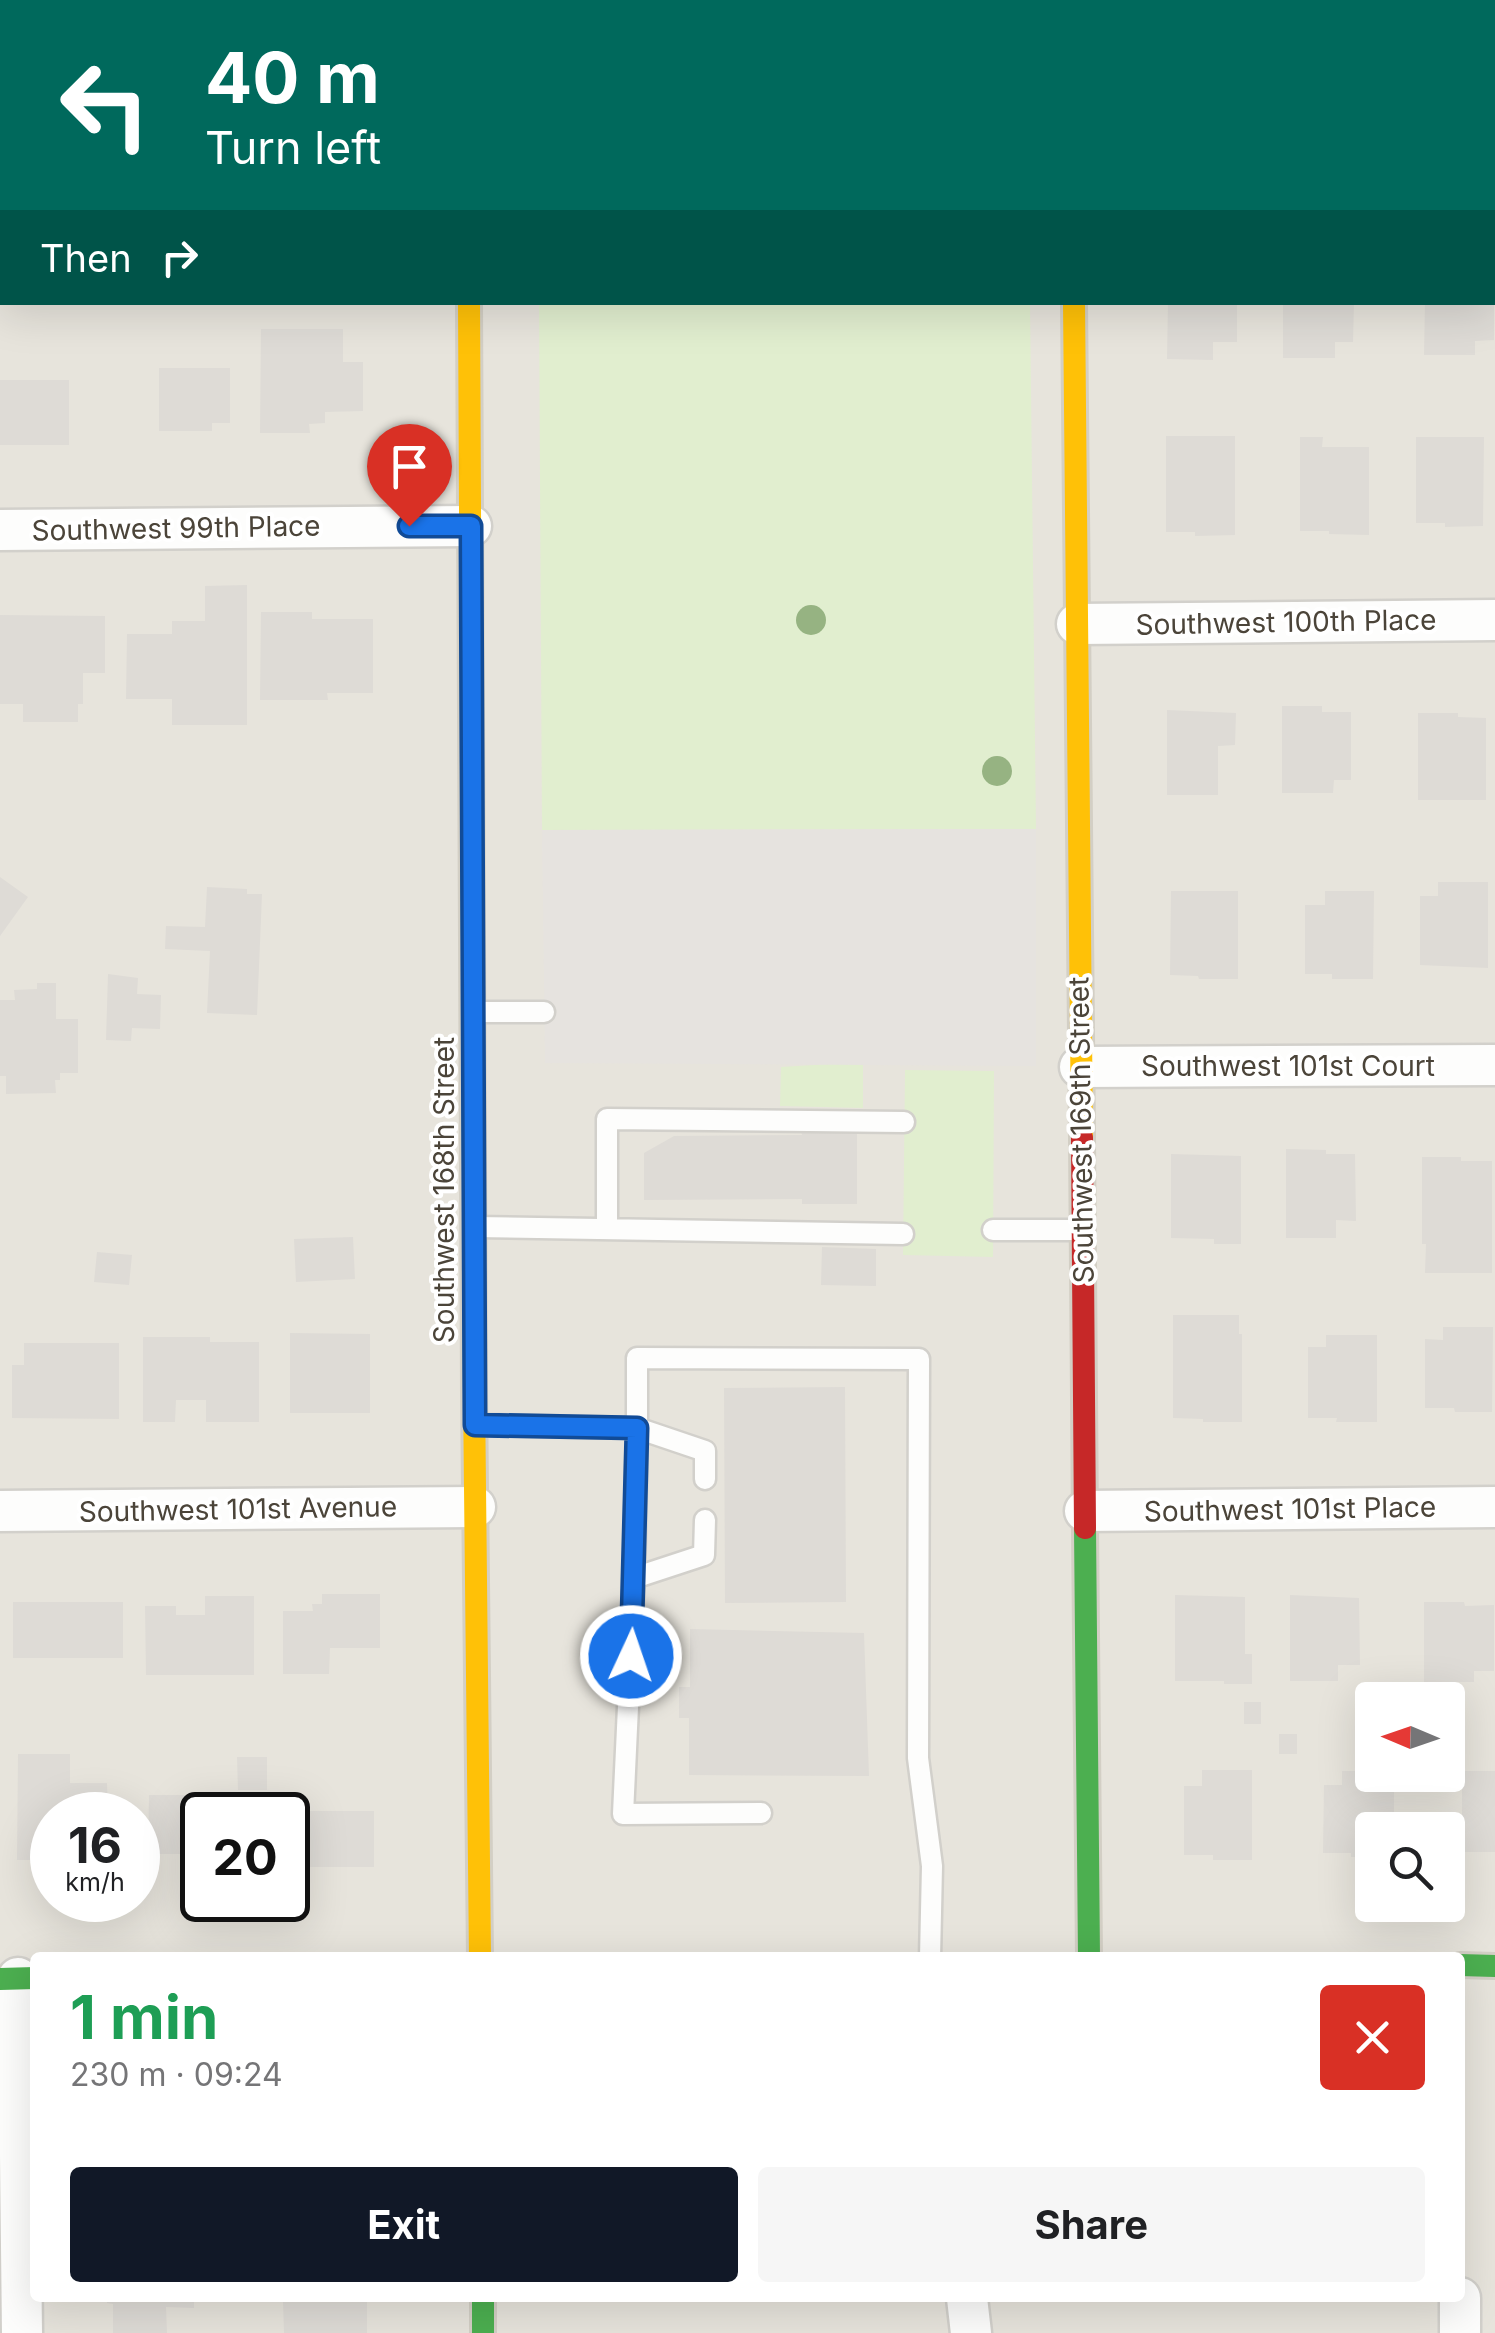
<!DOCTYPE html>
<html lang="en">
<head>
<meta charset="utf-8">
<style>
	:root { --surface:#fff; --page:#f6f6f6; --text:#202124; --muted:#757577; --accent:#111827 }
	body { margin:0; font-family:Inter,sans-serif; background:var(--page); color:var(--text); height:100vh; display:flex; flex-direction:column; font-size:38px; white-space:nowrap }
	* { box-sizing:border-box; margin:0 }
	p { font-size:32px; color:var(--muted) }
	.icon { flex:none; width:55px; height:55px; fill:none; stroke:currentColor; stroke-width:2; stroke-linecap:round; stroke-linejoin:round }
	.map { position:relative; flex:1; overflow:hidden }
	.drawer { position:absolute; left:30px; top:1952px; width:1435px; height:350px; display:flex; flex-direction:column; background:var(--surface); border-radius:10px; box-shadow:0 10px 40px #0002 }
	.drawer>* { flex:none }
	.banner { position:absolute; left:0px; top:0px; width:1495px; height:305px; box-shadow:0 10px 40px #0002; background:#00695c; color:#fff; overflow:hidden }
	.needle { width:65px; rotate:272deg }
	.buttons { position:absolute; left:1355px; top:1682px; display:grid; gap:20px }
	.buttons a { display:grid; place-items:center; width:110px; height:110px; border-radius:10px; background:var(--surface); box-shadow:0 10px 40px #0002; font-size:50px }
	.speed { position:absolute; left:30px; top:1792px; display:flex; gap:20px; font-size:50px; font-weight:700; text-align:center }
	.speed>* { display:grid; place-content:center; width:130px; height:130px; border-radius:50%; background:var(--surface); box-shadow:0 10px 40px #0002; line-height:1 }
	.speed small { font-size:25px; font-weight:400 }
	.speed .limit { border:5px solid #111; border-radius:15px; background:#fff; color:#111 }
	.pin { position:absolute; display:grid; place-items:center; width:85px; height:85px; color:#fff; margin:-102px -42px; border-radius:50% 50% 50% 0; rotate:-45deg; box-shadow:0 0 10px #0007 }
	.pin .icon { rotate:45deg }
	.me { position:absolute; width:110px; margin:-55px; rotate:3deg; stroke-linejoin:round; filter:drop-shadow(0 0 8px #0008) }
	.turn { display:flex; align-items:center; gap:35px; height:210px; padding:0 40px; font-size:45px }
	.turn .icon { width:130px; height:130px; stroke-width:2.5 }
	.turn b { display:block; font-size:70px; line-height:85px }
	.then { display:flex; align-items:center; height:95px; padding:0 40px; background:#0003; gap:20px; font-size:38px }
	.round { display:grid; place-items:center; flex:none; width:105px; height:105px; border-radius:10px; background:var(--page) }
	.head { display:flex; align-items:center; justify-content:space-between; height:170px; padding:0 40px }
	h1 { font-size:60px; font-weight:700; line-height:75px; color:#1e9e55 }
	.primary-button { display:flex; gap:20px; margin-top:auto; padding:20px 40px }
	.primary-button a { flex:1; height:115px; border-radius:10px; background:var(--accent); color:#fff; font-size:40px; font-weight:700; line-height:115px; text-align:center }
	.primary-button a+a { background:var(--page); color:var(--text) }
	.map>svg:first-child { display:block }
	.residential { fill:#e7e4dc; fill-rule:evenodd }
	.green { fill:#e1eecf }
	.parking { fill:#e6e3df }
	.building { fill:#dedbd6 }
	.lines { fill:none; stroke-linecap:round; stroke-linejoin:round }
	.lane-casing { stroke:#d2d0cb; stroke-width:25 }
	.street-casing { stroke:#d2d0cb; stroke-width:45 }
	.fast-casing { stroke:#d3cfc5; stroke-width:28 }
	.slow-casing { stroke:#d3cfc5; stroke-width:28 }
	.jam-casing { stroke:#d3cfc5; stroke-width:28 }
	.lane { stroke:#fdfdfc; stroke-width:20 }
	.street { stroke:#fdfdfc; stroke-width:40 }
	.fast { stroke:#4caf50; stroke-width:22 }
	.slow { stroke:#ffc107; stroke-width:22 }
	.jam { stroke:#c62828; stroke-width:22 }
	.tree { fill:#96b382 }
	.route-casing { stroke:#114b97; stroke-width:25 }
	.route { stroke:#1a73e8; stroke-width:18 }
	.labels { text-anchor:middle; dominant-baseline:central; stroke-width:8; stroke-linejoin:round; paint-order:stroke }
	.street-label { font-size:28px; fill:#4b4439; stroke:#fff }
</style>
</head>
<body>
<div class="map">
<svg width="1495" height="2333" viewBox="0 0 1495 2333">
	<rect width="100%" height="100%" fill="#f4f2ee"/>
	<path class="residential" d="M0,0H1495V2333H0ZM2,2H1492V302H2ZM1372,1700H1448V1775H1372ZM52,1815H138V1900H52ZM202,1815H288V1900H202ZM1372,1830H1448V1905H1372ZM35,1958H1460V2298H35Z"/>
	<path class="green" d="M537,0H1027V2H537Z
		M539,303H1030L1036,829L542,830Z
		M863,1062V1108L780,1106L781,1067Z
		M905,1070L994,1071L993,1257L903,1255Z"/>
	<path class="parking" d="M1036,829V1066L545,1063L542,830Z"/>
	<path class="building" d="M1168,302H1237V342H1213V360L1167,359Z
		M1283,302H1354L1353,342H1335V358H1283Z
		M1425,302H1494V340L1475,341V355H1424Z
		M261,329H343V362H363V411L325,412V423L309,424L310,433H260Z
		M159,368H230V423H212V431H159Z
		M0,380H69V445H0Z
		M1166,436H1235V535L1195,536V532H1166Z
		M1300,437H1323L1322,447H1369V535L1329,534V531H1300Z
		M1416,437H1484L1483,526L1445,527V523H1416Z
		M247,585V725H172V699H126L127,634H172V621H205V586Z
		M261,612H312V619H373V693H327L328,700H260Z
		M0,615L105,616V673H83V704H78V722H23V704H0Z
		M1282,706H1322V712H1351V780H1334L1333,793H1282Z
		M1167,710L1236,713L1235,745L1218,746V795H1167Z
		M1418,713H1458V717L1486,718V800H1418Z
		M0,877L28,897L0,936Z
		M1438,882H1488V968L1420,965V896H1438Z
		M207,887L247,889V894H262L257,1015L207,1013L210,951L165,949L166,926L205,927Z
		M1171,891H1238V979H1199L1198,976L1170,975Z
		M1325,891H1374L1373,979H1332V974H1305V905H1325Z
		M108,974L138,978L137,994L161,995L160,1029L132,1028L131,1041L106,1040Z
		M37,983H56V1019H78V1073H60V1080H55L56,1093L6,1094V1076H0V1000H15L14,990L37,989Z
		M801,1131H857V1204H802V1199L644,1200V1153L674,1136L802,1135Z
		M1286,1149L1326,1150V1154H1355L1356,1221L1336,1220V1238H1286Z
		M1171,1154L1241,1156V1244H1214V1239L1171,1238Z
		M1422,1157H1461V1161H1492V1273H1425L1426,1244H1422Z
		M353,1237L355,1279L296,1282L294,1239Z
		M822,1247L876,1249V1286L821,1285Z
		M97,1252L132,1255L129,1285L94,1282Z
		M1173,1315H1239V1334H1242V1422H1203V1419L1173,1418Z
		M1443,1327H1493L1492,1412H1455L1454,1408H1425V1339L1443,1340Z
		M290,1333L370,1334V1413H290Z
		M1326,1335H1377V1422H1336L1337,1418H1308V1347H1326Z
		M143,1337H210V1342H259V1422H206V1400H176L175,1422H143Z
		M24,1343H119V1419L12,1418V1365H24Z
		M845,1387L846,1602L725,1603L724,1388Z
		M322,1594H380V1648H330L329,1674H283V1611H313L312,1604H322Z
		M1175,1595L1245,1597V1654H1252V1684H1224V1681H1175Z
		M1290,1595L1359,1598L1360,1665H1338V1681H1290Z
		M205,1596H254V1675H146L145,1606H176V1615H205Z
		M13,1602H123V1658H13Z
		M1424,1602H1464L1465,1606L1494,1605V1671H1474V1682H1424Z
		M690,1629L864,1633L869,1776L689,1775V1718H679V1687H690Z
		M1244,1702H1261V1724H1244Z
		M1279,1734H1297V1754H1279Z
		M18,1754H70V1783H107L108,1815H52V1867H36V1860H17Z
		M237,1757H267V1790H238Z
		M1202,1770H1252V1860H1213V1855H1184V1786H1202Z
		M1342,1771H1372V1775H1394V1830H1372V1857H1351V1853H1323L1324,1785H1342Z
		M1462,1771H1495V1852H1462Z
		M149,1795H211V1815H202V1864H196V1854H148Z
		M284,1811H374V1867H288V1815H284Z
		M107,2298H194V2308L166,2307L167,2333H113V2304L107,2303Z
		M315,2298H367V2333H284L283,2301L315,2300Z"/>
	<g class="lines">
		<defs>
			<path id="lane" d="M475,1012H544
				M476,1227L903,1234
				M607,1229V1119L904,1122
				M993,1230H1081
				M477,1425L637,1428V1358L919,1359L918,1758L932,1866L930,1958
				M705,1479V1451L637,1428L634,1578L623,1814L761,1813
				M634,1578L704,1555L705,1520"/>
			<path id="street" d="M1072,0V2
				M0,48H2
				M1492,187H1495
				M0,530L471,526
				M1077,624L1495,620
				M1080,1067L1495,1065
				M0,1511L475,1507
				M1085,1511L1495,1507
				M18,1978L22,2333
				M967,2298L971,2333
				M1460,2298V2333"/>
			<path id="fast" d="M471,713L474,1393
				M1085,1528L1089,1958
				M1460,1965L1495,1966
				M0,1979L35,1978
				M483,2298V2333"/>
			<path id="slow" d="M466,0L467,2
				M469,302L471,713
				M1074,302L1082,1138
				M474,1393L480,1958"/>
			<path id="jam" d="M1082,1138L1085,1528"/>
		</defs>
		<use href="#lane" class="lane-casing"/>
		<use href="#street" class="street-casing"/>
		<use href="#fast" class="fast-casing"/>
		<use href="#slow" class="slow-casing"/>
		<use href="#jam" class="jam-casing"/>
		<use href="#lane" class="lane"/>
		<use href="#street" class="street"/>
		<use href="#fast" class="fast"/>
		<use href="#slow" class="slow"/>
		<use href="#jam" class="jam"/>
	</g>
	<g class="tree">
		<circle cx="811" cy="620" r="15"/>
		<circle cx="997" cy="771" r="15"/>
	</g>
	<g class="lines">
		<defs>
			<path id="route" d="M409,526H471L475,1425L637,1428L631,1656"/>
		</defs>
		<use href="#route" class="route-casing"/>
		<use href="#route" class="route"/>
	</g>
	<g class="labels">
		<g class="street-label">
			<text transform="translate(176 528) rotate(-1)">Southwest 99th Place</text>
			<text transform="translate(1286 622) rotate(-1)">Southwest 100th Place</text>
			<text x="1288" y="1066">Southwest 101st Court</text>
			<text transform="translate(1081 1130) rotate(-91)">Southwest 169th Street</text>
			<text transform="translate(444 1190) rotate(-90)">Southwest 168th Street</text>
			<text transform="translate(238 1509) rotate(-1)">Southwest 101st Avenue</text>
			<text transform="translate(1290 1509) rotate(-1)">Southwest 101st Place</text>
		</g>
	</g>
</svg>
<div class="buttons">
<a><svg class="needle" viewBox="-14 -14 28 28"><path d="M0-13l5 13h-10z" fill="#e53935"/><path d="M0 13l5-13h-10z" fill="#757577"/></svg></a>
<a><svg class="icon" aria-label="search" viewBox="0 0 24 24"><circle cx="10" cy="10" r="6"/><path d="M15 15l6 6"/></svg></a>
</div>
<div class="speed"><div>16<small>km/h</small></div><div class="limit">20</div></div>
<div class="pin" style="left:409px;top:526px;background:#d93025"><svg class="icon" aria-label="arrive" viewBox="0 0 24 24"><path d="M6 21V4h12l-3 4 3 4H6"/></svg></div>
<svg class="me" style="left:631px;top:1656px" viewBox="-20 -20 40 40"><circle r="17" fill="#1a73e8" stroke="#fff" stroke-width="3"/><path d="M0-11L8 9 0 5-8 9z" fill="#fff"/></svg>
<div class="banner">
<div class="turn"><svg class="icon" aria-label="left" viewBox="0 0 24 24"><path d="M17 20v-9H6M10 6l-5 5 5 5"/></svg><div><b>40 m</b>Turn left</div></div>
<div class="then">Then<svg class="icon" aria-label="right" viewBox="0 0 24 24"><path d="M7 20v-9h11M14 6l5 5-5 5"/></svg></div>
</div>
<section class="drawer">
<div class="head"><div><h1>1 min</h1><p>230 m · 09:24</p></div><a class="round" style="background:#d93025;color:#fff"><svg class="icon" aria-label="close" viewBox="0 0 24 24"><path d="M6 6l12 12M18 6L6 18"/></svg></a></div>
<div class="primary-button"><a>Exit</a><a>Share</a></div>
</section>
</div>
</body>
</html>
